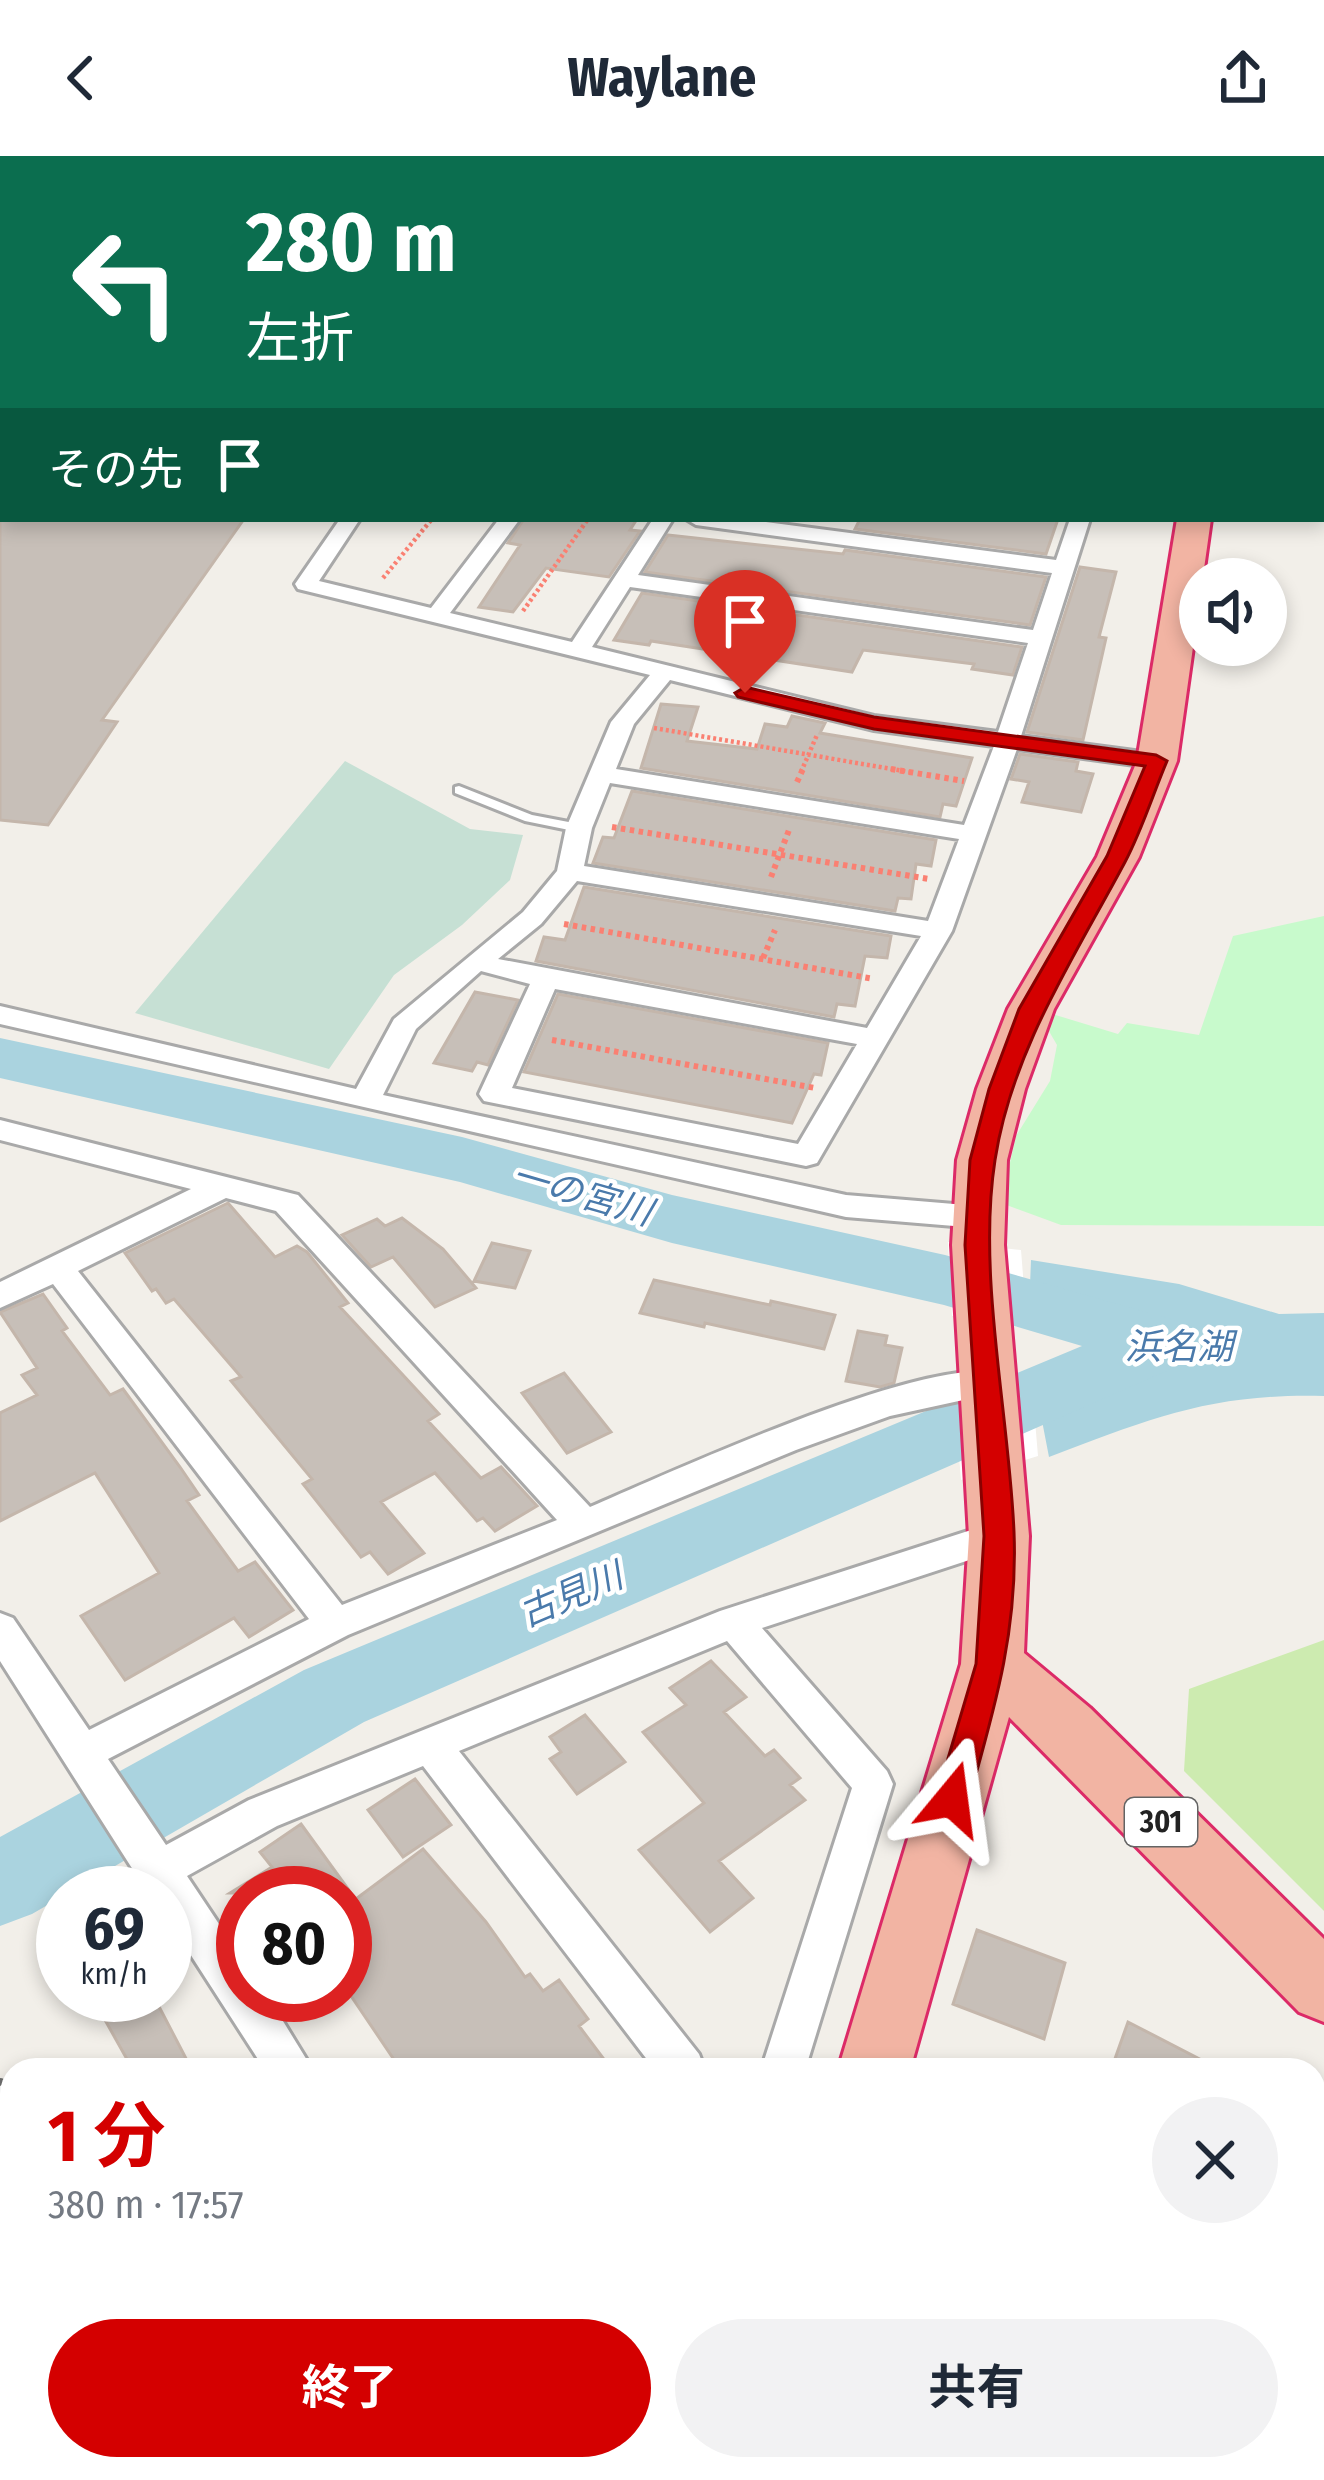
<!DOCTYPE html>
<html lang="ja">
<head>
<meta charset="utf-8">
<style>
	:root { --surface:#fff; --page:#f2f2f3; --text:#1f2937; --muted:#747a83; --accent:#d40000 }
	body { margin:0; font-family:"Fira Sans Condensed","Noto Sans JP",sans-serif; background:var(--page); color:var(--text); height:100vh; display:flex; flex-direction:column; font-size:45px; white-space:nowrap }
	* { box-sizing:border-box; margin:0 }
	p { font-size:39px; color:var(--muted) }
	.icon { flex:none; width:66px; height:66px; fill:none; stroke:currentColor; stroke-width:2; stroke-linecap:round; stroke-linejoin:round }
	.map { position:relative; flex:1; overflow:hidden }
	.side { position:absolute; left:0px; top:1902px; width:1326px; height:423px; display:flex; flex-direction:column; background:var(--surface); border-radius:36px 36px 0 0; box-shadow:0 6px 18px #0003 }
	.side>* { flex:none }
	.top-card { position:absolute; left:0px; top:0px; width:1326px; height:366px; box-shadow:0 6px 18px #0003; background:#0b6e4f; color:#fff; overflow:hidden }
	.fabs { position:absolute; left:1179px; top:402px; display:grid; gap:24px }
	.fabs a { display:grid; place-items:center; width:108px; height:108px; border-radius:50%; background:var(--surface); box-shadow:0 6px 18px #0003; font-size:60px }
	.speed { position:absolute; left:36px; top:1710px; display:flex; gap:24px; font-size:60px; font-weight:700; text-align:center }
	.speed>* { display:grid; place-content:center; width:156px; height:156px; border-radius:50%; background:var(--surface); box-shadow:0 6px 18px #0003; line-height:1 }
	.speed small { font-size:30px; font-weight:400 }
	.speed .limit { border:18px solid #d22; background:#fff; color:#111 }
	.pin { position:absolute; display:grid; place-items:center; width:102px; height:102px; color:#fff; margin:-123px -51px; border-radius:50% 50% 50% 0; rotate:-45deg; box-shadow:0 0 12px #0007 }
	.pin .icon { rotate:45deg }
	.me { position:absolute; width:132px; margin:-66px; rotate:16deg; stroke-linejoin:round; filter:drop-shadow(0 0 9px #0008) }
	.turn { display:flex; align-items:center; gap:42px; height:252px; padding:0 48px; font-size:54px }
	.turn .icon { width:156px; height:156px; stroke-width:2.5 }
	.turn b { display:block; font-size:84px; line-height:102px }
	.then { display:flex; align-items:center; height:114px; padding:0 48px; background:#0003; gap:24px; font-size:45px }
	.round { display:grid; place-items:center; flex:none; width:126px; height:126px; border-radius:63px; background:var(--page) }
	.summary { display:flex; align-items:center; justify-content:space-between; height:204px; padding:0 48px }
	h1 { font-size:72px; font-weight:700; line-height:90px; color:var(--accent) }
	.button { display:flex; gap:24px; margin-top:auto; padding:24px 48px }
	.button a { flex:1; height:138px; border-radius:72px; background:var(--accent); color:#fff; font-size:48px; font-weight:700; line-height:138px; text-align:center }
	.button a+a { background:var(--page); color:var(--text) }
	header { display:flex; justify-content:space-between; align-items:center; height:156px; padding:0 48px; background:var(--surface); font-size:54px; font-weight:700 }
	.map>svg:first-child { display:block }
	.grass { fill:#cdebb0 }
	.wetland { fill:#c6e0d4 }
	.park { fill:#c8facc }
	.water { fill:#aad3df }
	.pier { fill:#fff }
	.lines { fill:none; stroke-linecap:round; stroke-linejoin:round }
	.river { fill:#aad3df; fill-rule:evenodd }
	.building { fill:#c7bfb8; stroke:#c4b6ab; stroke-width:3 }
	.service-casing { stroke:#a9a9a9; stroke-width:6 }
	.minor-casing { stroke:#a9a9a9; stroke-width:6 }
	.trunk-casing { stroke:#dc2a67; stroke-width:6 }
	.path-far1 { stroke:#fa8072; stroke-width:4.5; stroke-dasharray:3 3; stroke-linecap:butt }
	.path { stroke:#fa8072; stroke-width:6; stroke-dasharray:4.5 4.5; stroke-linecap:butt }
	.service { fill:#fff; fill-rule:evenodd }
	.minor { fill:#fff; fill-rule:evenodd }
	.trunk { fill:#f2b4a3; fill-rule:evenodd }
	.rail-casing { stroke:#707070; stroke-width:16 }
	.rail { stroke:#fff; stroke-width:12; stroke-dasharray:38; stroke-linecap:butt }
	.route { fill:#d40000; stroke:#8a0000; stroke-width:3 }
	.labels { text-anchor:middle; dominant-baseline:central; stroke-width:9; stroke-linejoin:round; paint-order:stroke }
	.shield { fill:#fff; stroke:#646464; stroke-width:3 }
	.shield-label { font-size:30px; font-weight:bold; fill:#222 }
	.water-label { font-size:36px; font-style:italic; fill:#4a7aab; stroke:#fff }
</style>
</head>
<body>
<header><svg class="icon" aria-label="back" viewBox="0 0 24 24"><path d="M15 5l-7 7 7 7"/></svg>Waylane<svg class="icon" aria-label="share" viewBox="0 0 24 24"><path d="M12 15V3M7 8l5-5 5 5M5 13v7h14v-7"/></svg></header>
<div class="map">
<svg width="1324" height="2324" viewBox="0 0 1324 2324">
	<rect width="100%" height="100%" fill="#f2efe9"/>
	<path class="grass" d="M1324,1484V1755L1184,1615L1189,1533Z
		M0,2113L12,2136V2313H104L110,2324H0Z"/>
	<path class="wetland" d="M345,605L470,673L523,679L510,724L462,769L394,819L329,913L135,857Z"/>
	<path class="park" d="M1324,760V1070L1061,1069L1001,1047L1016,980L1050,925L1057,889L1046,870L1049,857L1118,878L1127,867L1199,879L1233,780Z"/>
	<path class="water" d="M1031,1104L1179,1128L1279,1158L1324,1157V1240C1212,1237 1152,1262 1049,1301L1038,1244L1097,1222L1117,1208L1118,1191L1029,1155Z"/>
	<path class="pier" d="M948,1086L1021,1094L1027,1169L952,1160Z
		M1032,1229L1038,1300L961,1324L955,1252Z"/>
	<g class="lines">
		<path class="river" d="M1323,211H1324V235H1323Z
			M0,236H3V260H0Z
			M0,882L462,981L672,1039L945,1099L1149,1157L1152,1163L1161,1160L1187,1168L1197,1187L1187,1206L364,1566L32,1758L0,1770V1681L304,1514L1082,1190L944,1149L672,1087L460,1026L0,922Z"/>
	</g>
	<path class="building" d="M0,363H244L102,564L117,566L48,669L0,664Z
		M524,363H637L630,374L640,375L609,421L546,412L513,456L479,451L520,389L508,387Z
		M860,363H1058L1046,398L855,373Z
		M668,379L843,398L845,394L1046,421L1030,469L645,416Z
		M1080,411L1116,416L1099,481L1106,482L1083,584L1027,576Z
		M642,437L1022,491L1013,519L972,513L974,508L863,494L852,516L651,485L649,489L614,484Z
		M661,548L698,551L687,585L757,593L765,568L787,571L792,560L825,567L820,577L972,602L956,650L943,648L940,661L641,612Z
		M1020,598L1078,606L1076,615L1093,618L1081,656L1022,646L1029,626L1011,623Z
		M632,635L936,684L931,710L916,708L911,743L898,742L895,755L593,707L603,681L614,682Z
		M584,731L891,780L887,802L865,800L855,850L837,848L834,861L536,805L544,781L565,784Z
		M475,836L518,844L488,909L477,906L472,915L434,907Z
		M558,838L828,887L821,919L814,918L792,967L524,916Z
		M228,1047L275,1101L297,1090L307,1096L348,1147L340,1151L439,1258L428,1265L481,1322L501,1311L537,1350L495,1375L483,1362L477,1365L435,1317L381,1346L424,1397L388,1418L370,1396L361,1401L303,1328L312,1323L231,1225L241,1221L174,1143L166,1147L156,1133L152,1135L125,1097Z
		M402,1062L443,1093L476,1132L435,1151L393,1101L371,1111L342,1079L377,1063L385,1070Z
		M492,1087L530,1095L515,1132L474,1125Z
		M654,1124L770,1149L771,1145L835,1159L824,1193L705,1167L704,1171L640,1157Z
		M43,1138L67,1172L62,1175L110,1239L123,1233L180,1311L199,1339L187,1345L238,1415L255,1406L293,1454L249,1481L234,1462L125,1524L81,1460L159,1417L95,1317L0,1365V1257L37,1239L22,1219L37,1212L0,1156Z
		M858,1175L887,1180L885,1189L902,1192L894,1227L880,1231L846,1225Z
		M564,1217L611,1276L567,1297L522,1237Z
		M711,1505L746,1541L724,1556L765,1600L774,1594L800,1622L790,1629L805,1644L719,1705L753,1742L710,1776L639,1694L704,1647L643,1576L686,1549L670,1532Z
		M585,1559L625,1606L577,1638L550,1603L561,1596L550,1581Z
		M415,1623L451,1669L403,1701L368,1654Z
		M301,1668L351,1737H230L272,1711L260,1696Z
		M423,1693L486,1766L525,1821L530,1818L543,1835L559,1824L588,1863L579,1870L612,1914H401L345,1831V1751Z
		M977,1774L1065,1807L1044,1883L953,1848Z
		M98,1839H153L192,1914H133L100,1855L106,1851Z
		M1128,1866L1221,1914H1111Z"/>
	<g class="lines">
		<defs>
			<path id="service" d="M459,630L532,659L579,668L585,672L579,676L525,665L455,637V631Z"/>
			<path id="minor" d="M173,0H200L171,3Z
				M1023,0H1056L1058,3H1026Z
				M0,35H3V45H0Z
				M340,363H360L319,425L431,452L499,363H520L450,457L572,486L653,363H673L638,419L1033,474L1052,417L696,369L686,363H743L1056,404L1070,363H1090L1021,580L1157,598L1169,605L1157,612L1017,593L952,775L817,1007L806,1010L484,945L479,938L530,828L481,815L416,873L383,939L846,1039L978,1050L989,1053L994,1061L989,1069L978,1072L846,1061L0,868V850L356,933L394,863L523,756L557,715L566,672L611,566L650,519L298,433L295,428ZM630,431L1028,487L998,576L874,560L592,491ZM670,524L874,574L994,590L964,669L616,613L634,568ZM610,627L959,683L928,765L584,710L592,672ZM577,725L921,780L867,872L498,803L541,768ZM555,833L857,888L798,988L512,932Z
				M0,964L298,1039L590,1351C665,1319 930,1196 1000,1218L1005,1227L1000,1236L890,1260L796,1294L348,1479L108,1603L166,1689L249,1644L720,1455L999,1365L1012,1370L1017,1380L1012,1390L762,1472L887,1615L893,1628L805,1914H761L852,1632L727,1485L459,1595L699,1898L705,1914H655L423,1610L277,1670L187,1720L243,1804V1839H267L313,1914H265L165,1759V1737H150L142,1728L0,1505V1457L13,1462L89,1574L309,1463L53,1128L0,1152V1126L191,1033L0,984ZM226,1042L276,1055L557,1364L342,1449L78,1115Z
				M531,2313H584L588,2324H535Z
				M645,2313H695L692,2324H642Z
				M834,2313H884L882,2324H832Z
				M1094,2313H1149L1153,2324H1098Z"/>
			<path id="trunk" d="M1152,0H1176V3H1152Z
				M1177,363H1211L1177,605L1139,701L1054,853L1025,933L1007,1004L1004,1089L1029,1380L1024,1497L1090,1552L1324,1783V1866L1299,1856L1009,1561L910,1914H838L961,1508L969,1380L952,1089L957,1004L977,933L1008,853L1097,701L1137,605Z
				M724,2313H806L804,2324H720Z"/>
		</defs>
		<use href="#service" class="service-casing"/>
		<use href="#minor" class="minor-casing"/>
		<use href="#trunk" class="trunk-casing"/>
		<path class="path-far1" d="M383,422L432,363
			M523,455L588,363
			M654,572L909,616
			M801,616L817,579"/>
		<path class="path" d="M891,613L964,625
			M797,626L803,613
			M612,671L929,723
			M771,721L789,674
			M564,768L874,823
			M763,802L775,774
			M552,884L815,932"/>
		<use href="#service" class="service"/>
		<use href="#minor" class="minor"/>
		<use href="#trunk" class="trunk"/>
		<defs>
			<path id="rail" d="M0,1930L12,1952
				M0,2015L12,2037
				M159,2313L165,2324
				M210,2313L216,2324"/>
		</defs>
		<use href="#rail" class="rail-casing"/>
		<use href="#rail" class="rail"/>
	</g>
	<path class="route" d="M745,531L874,561L1156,599L1167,605C1153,638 1142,674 1125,706C1074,802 1012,894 995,1004C977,1119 1009,1258 1014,1376C1018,1474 995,1551 969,1643L964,1654L952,1658L941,1654L936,1643L976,1508L984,1380L965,1089L970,1004L989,933L1019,853L1107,700L1145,610L874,573L738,541L735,537Z"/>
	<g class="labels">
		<rect class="shield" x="1125" y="1642" width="72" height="48" rx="9"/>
		<g class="shield-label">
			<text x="1161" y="1666">301</text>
		</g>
		<g class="water-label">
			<text transform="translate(582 1038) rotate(16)">一の宮川</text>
			<text x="1179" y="1191">浜名湖</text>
			<text transform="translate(571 1439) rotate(-23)">古見川</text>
		</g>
	</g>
</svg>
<div class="fabs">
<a><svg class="icon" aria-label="sound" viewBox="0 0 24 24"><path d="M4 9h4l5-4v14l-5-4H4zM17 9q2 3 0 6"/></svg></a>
</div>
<div class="speed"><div>69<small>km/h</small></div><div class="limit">80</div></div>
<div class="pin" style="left:745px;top:537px;background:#d93025"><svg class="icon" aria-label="arrive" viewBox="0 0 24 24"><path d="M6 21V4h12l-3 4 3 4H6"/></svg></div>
<svg class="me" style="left:952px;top:1643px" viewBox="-20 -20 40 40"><path d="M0-17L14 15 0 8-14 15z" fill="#d40000" stroke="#fff" stroke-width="4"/></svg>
<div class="top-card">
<div class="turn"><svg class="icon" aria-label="left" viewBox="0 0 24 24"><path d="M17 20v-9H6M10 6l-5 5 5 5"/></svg><div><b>280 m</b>左折</div></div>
<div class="then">その先<svg class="icon" aria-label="arrive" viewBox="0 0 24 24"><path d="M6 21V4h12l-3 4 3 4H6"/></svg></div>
</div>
<section class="side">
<div class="summary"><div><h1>1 分</h1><p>380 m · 17:57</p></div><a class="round"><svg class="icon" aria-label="close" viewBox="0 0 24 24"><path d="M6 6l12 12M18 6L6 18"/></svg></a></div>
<div class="button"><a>終了</a><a>共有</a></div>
</section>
</div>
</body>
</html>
